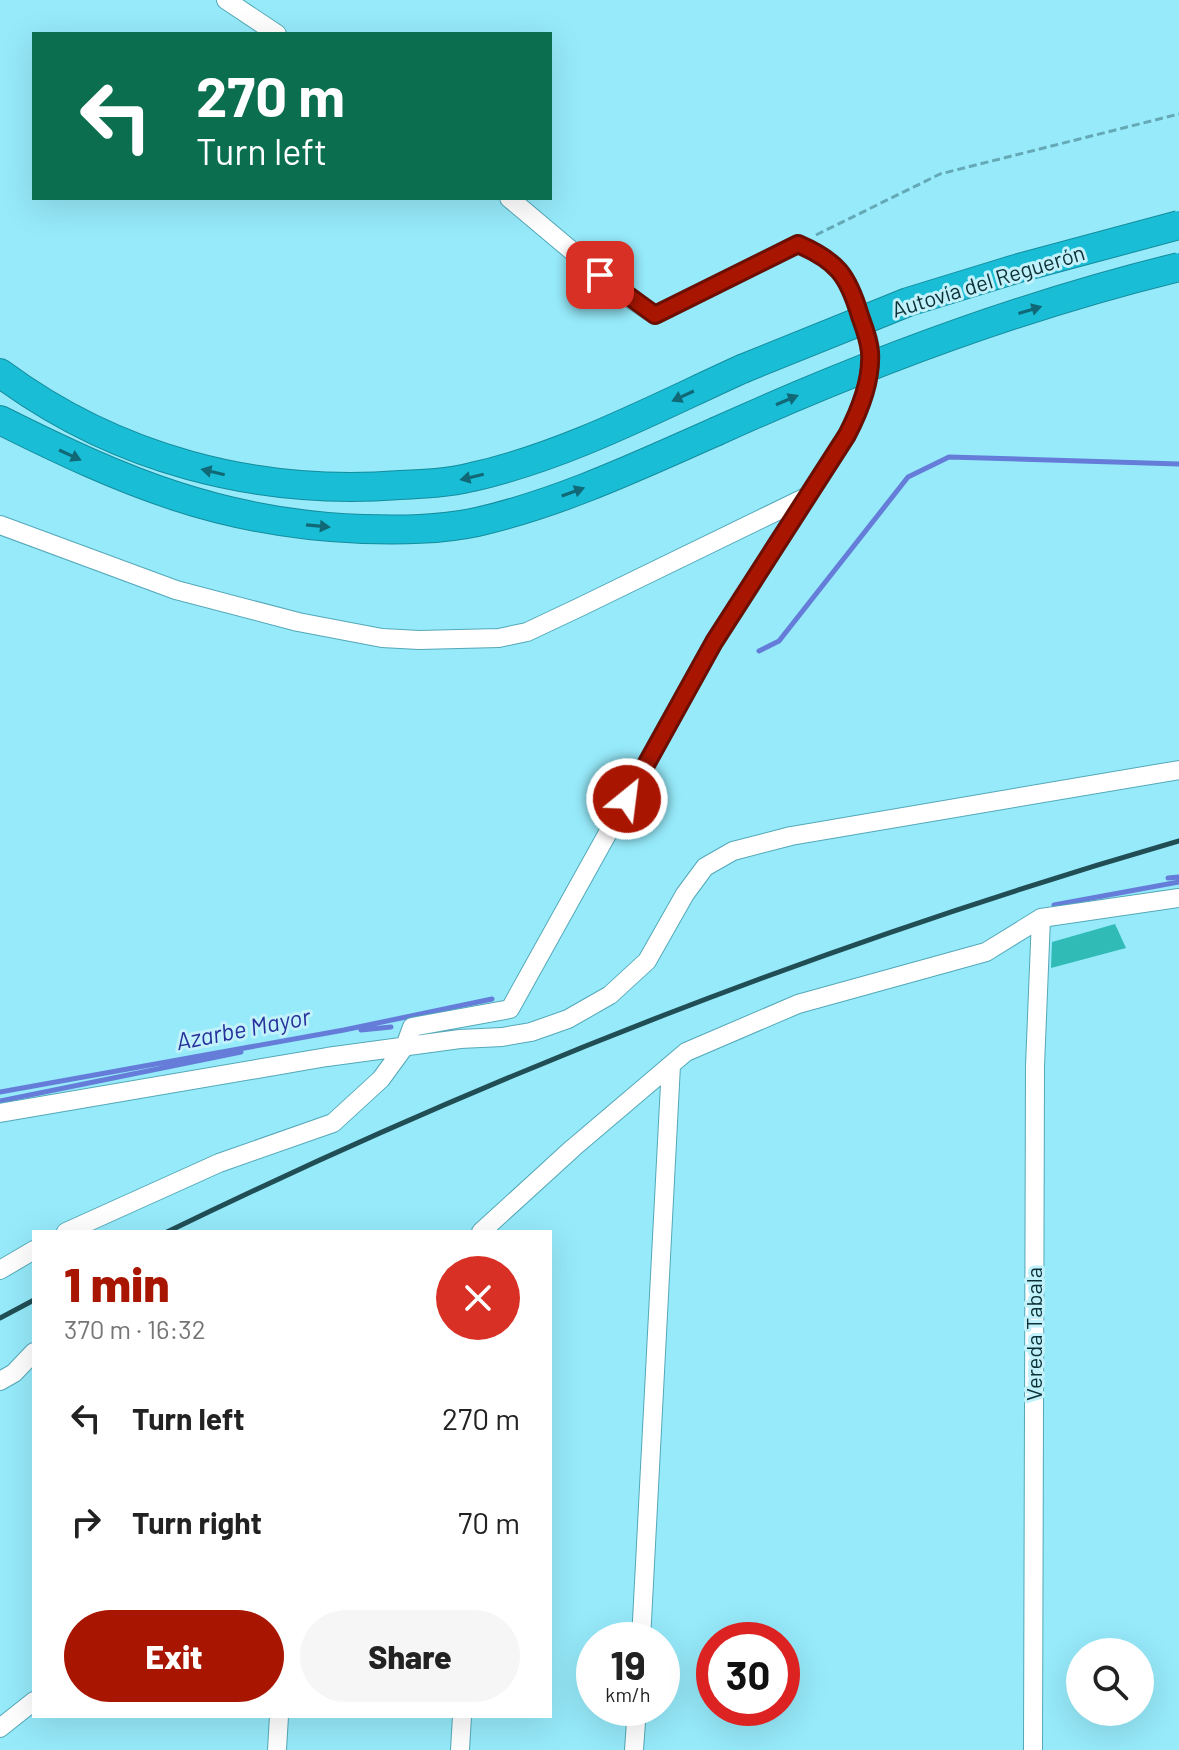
<!DOCTYPE html>
<html lang="en">
<head>
<meta charset="utf-8">
<style>
	:root { --surface:#fff; --page:#f6f6f6; --text:#222; --muted:#767676; --accent:#a81602 }
	body { margin:0; font-family:Barlow,sans-serif; background:var(--page); color:var(--text); height:100vh; display:flex; flex-direction:column; font-size:30px; white-space:nowrap }
	* { box-sizing:border-box; margin:0 }
	p { font-size:26px; color:var(--muted) }
	.icon { flex:none; width:44px; height:44px; fill:none; stroke:currentColor; stroke-width:2; stroke-linecap:round; stroke-linejoin:round }
	.map { position:relative; flex:1; overflow:hidden }
	.drawer { position:absolute; left:32px; top:1230px; width:520px; height:488px; display:flex; flex-direction:column; background:var(--surface); border-radius:0px; box-shadow:0 8px 32px #0002 }
	.drawer>* { flex:none }
	.banner { position:absolute; left:32px; top:32px; width:520px; height:168px; border-radius:0px; box-shadow:0 8px 32px #0002; background:#0b6e4f; color:#fff; overflow:hidden }
	.fabs { position:absolute; left:1066px; top:1638px; display:grid; gap:16px }
	.fabs a { display:grid; place-items:center; width:88px; height:88px; border-radius:50%; background:var(--surface); box-shadow:0 8px 32px #0002; font-size:40px }
	.speed { position:absolute; left:576px; top:1622px; display:flex; gap:16px; font-size:40px; font-weight:700; text-align:center }
	.speed>* { display:grid; place-content:center; width:104px; height:104px; border-radius:50%; background:var(--surface); box-shadow:0 8px 32px #0002; line-height:1 }
	.speed small { font-size:20px; font-weight:400 }
	.speed .limit { border:12px solid #d22; background:#fff; color:#111 }
	.pin { position:absolute; display:grid; place-items:center; width:68px; height:68px; color:#fff; margin:-34px; border-radius:16px; box-shadow:0 4px 12px #0006 }
	.me { position:absolute; width:88px; margin:-44px; rotate:29deg; stroke-linejoin:round; filter:drop-shadow(0 0 6px #0008) }
	.turn { display:flex; align-items:center; gap:28px; height:168px; padding:0 32px; font-size:36px }
	.turn .icon { width:104px; height:104px; stroke-width:2.5 }
	.turn b { display:block; font-size:56px; line-height:68px }
	.round { display:grid; place-items:center; flex:none; width:84px; height:84px; border-radius:42px; background:var(--page) }
	.headline { display:flex; align-items:center; justify-content:space-between; height:136px; padding:0 32px }
	h1 { font-size:48px; font-weight:800; line-height:60px; color:var(--accent) }
	.button { display:flex; gap:16px; margin-top:auto; padding:16px 32px }
	.button a { flex:1; height:92px; border-radius:48px; background:var(--accent); color:#fff; font-size:32px; font-weight:800; line-height:92px; text-align:center }
	.button a+a { background:var(--page); color:var(--text) }
	ul { padding:0; list-style:none }
	li { display:flex; align-items:center; gap:24px; height:104px; padding:0 32px }
	li div { flex:1 }
	li b { display:block; font-size:30px }
	li em { font-style:normal }
	.map>svg:first-child { display:block }
	.lines { fill:none; stroke-linecap:round; stroke-linejoin:round }
	.stream { stroke:#657dd9; stroke-width:5 }
	.building { fill:#30bbb6 }
	.minor-casing { stroke:#54a8b8; stroke-width:20 }
	.highway-casing { stroke:#148c9d; stroke-width:30 }
	.path { stroke:#65a9b6; stroke-width:3; stroke-dasharray:8 4; stroke-linecap:butt }
	.minor { stroke:#fff; stroke-width:18 }
	.highway { stroke:#19bdd5; stroke-width:28 }
	.rail { stroke:#214e55; stroke-width:5 }
	.highway-bridge-casing { stroke:#148c9d; stroke-width:30; stroke-linecap:butt }
	.highway-bridge { stroke:#19bdd5; stroke-width:28 }
	.oneway { fill:#116876 }
	.route-casing { stroke:#6d0e01; stroke-width:20 }
	.route { stroke:#a81602; stroke-width:14 }
	.labels { text-anchor:middle; dominant-baseline:central; stroke-width:6; stroke-linejoin:round; paint-order:stroke }
	.street-label { font-size:22px; fill:#0b3036; stroke:#c1f1fa }
	.water-label { font-size:24px; font-style:italic; fill:#27319c; stroke:#c1f1fa }
</style>
</head>
<body>
<div class="map">
<svg width="1179" height="1750" viewBox="0 0 1179 1750">
	<rect width="100%" height="100%" fill="#96eafa"/>
	<g class="lines">
		<path class="stream" d="M759,651L779,641L908,477L949,457L1179,464
			M1168,878L1179,877
			M1054,905L1179,882
			M361,1030L391,1027
			M0,1092L344,1030L492,999
			M0,1101L241,1052"/>
	</g>
	<path class="building" d="M1115,924L1126,948L1051,968L1052,942Z"/>
	<g class="lines">
		<defs>
			<path id="minor" d="M226,0L277,34
				M0,525L176,590L298,622L382,638L419,640L499,638L527,632L580,607L806,497
				M0,1113L327,1057L460,1039L502,1037L531,1032L568,1019L610,995L647,961L685,894L705,867L733,851L791,836L1179,770
				M66,1232L219,1163L333,1123L381,1079L405,1046L412,1027L510,1009L714,642L847,435C860,410 872,381 870,352C870,340 864,327 860,316C848,275 837,261 798,244L655,315L622,293L509,198
				M481,1232L573,1148L686,1052L798,1004L986,952L1041,918L1179,898
				M0,1270L34,1250
				M0,1381L14,1373L34,1352
				M641,1640L671,1065
				M0,1728L34,1701
				M277,1750L279,1716
				M460,1750L462,1716
				M634,1750L637,1708
				M1033,1750L1035,1066L1041,918"/>
			<path id="highway" d="M0,373C116,459 256,496 400,485C424,484 448,483 472,477C566,456 654,409 742,369
				M0,420C124,482 222,524 363,529C401,530 439,530 477,522C560,503 638,466 715,432"/>
		</defs>
		<use href="#minor" class="minor-casing"/>
		<use href="#highway" class="highway-casing"/>
		<path class="path" d="M816,235L940,174L1179,114"/>
		<use href="#minor" class="minor"/>
		<use href="#highway" class="highway"/>
		<path class="rail" d="M167,1232C494,1073 830,942 1179,841
			M0,1318L34,1300"/>
		<defs>
			<path id="highway-bridge" d="M742,369L908,302L1019,268L1179,225
				M715,432C865,364 1019,306 1179,267"/>
		</defs>
		<use href="#highway-bridge" class="highway-bridge-casing"/>
		<use href="#highway-bridge" class="highway-bridge"/>
	</g>
	<defs><path id="oneway-solid" d="M-6-.8H1V-3.2L6.5 0L1 3.2V.8H-6Z" transform="scale(2)"/></defs>
	<g class="oneway">
		<use href="#oneway-solid" transform="translate(1030 310) rotate(-17)"/>
		<use href="#oneway-solid" transform="translate(683 396) rotate(155)"/>
		<use href="#oneway-solid" transform="translate(787 400) rotate(-23)"/>
		<use href="#oneway-solid" transform="translate(70 455) rotate(25)"/>
		<use href="#oneway-solid" transform="translate(213 472) rotate(-167)"/>
		<use href="#oneway-solid" transform="translate(472 477) rotate(167)"/>
		<use href="#oneway-solid" transform="translate(573 492) rotate(-20)"/>
		<use href="#oneway-solid" transform="translate(318 526) rotate(5)"/>
	</g>
	<g class="lines">
		<defs>
			<path id="route" d="M600,275L655,315L798,244C837,261 848,275 860,316C864,327 869,340 870,352C872,381 860,410 847,435L714,642L627,799"/>
		</defs>
		<use href="#route" class="route-casing"/>
		<use href="#route" class="route"/>
	</g>
	<g class="labels">
		<g class="street-label">
			<text transform="translate(988 280) rotate(-17)">Autovía del Reguerón</text>
			<text transform="translate(1033 1334) rotate(-90)">Vereda Tabala</text>
		</g>
		<g class="water-label">
			<text transform="translate(243 1028) rotate(-11)">Azarbe Mayor</text>
		</g>
	</g>
</svg>
<div class="fabs">
<a><svg class="icon" aria-label="search" viewBox="0 0 24 24"><circle cx="10" cy="10" r="6"/><path d="M15 15l6 6"/></svg></a>
</div>
<div class="speed"><div>19<small>km/h</small></div><div class="limit">30</div></div>
<div class="pin" style="left:600px;top:275px;background:#d93025"><svg class="icon" aria-label="arrive" viewBox="0 0 24 24"><path d="M6 21V4h12l-3 4 3 4H6"/></svg></div>
<svg class="me" style="left:627px;top:799px" viewBox="-20 -20 40 40"><circle r="17" fill="#a81602" stroke="#fff" stroke-width="3"/><path d="M0-11L8 9 0 5-8 9z" fill="#fff"/></svg>
<div class="banner">
<div class="turn"><svg class="icon" aria-label="left" viewBox="0 0 24 24"><path d="M17 20v-9H6M10 6l-5 5 5 5"/></svg><div><b>270 m</b>Turn left</div></div>
</div>
<section class="drawer">
<div class="headline"><div><h1>1 min</h1><p>370 m · 16:32</p></div><a class="round" style="background:#d93025;color:#fff"><svg class="icon" aria-label="close" viewBox="0 0 24 24"><path d="M6 6l12 12M18 6L6 18"/></svg></a></div>
<ul>
<li><svg class="icon" aria-label="left" viewBox="0 0 24 24"><path d="M17 20v-9H6M10 6l-5 5 5 5"/></svg><div><b>Turn left</b></div><em>270 m</em></li>
<li><svg class="icon" aria-label="right" viewBox="0 0 24 24"><path d="M7 20v-9h11M14 6l5 5-5 5"/></svg><div><b>Turn right</b></div><em>70 m</em></li>
</ul>
<div class="button"><a>Exit</a><a>Share</a></div>
</section>
</div>
</body>
</html>
